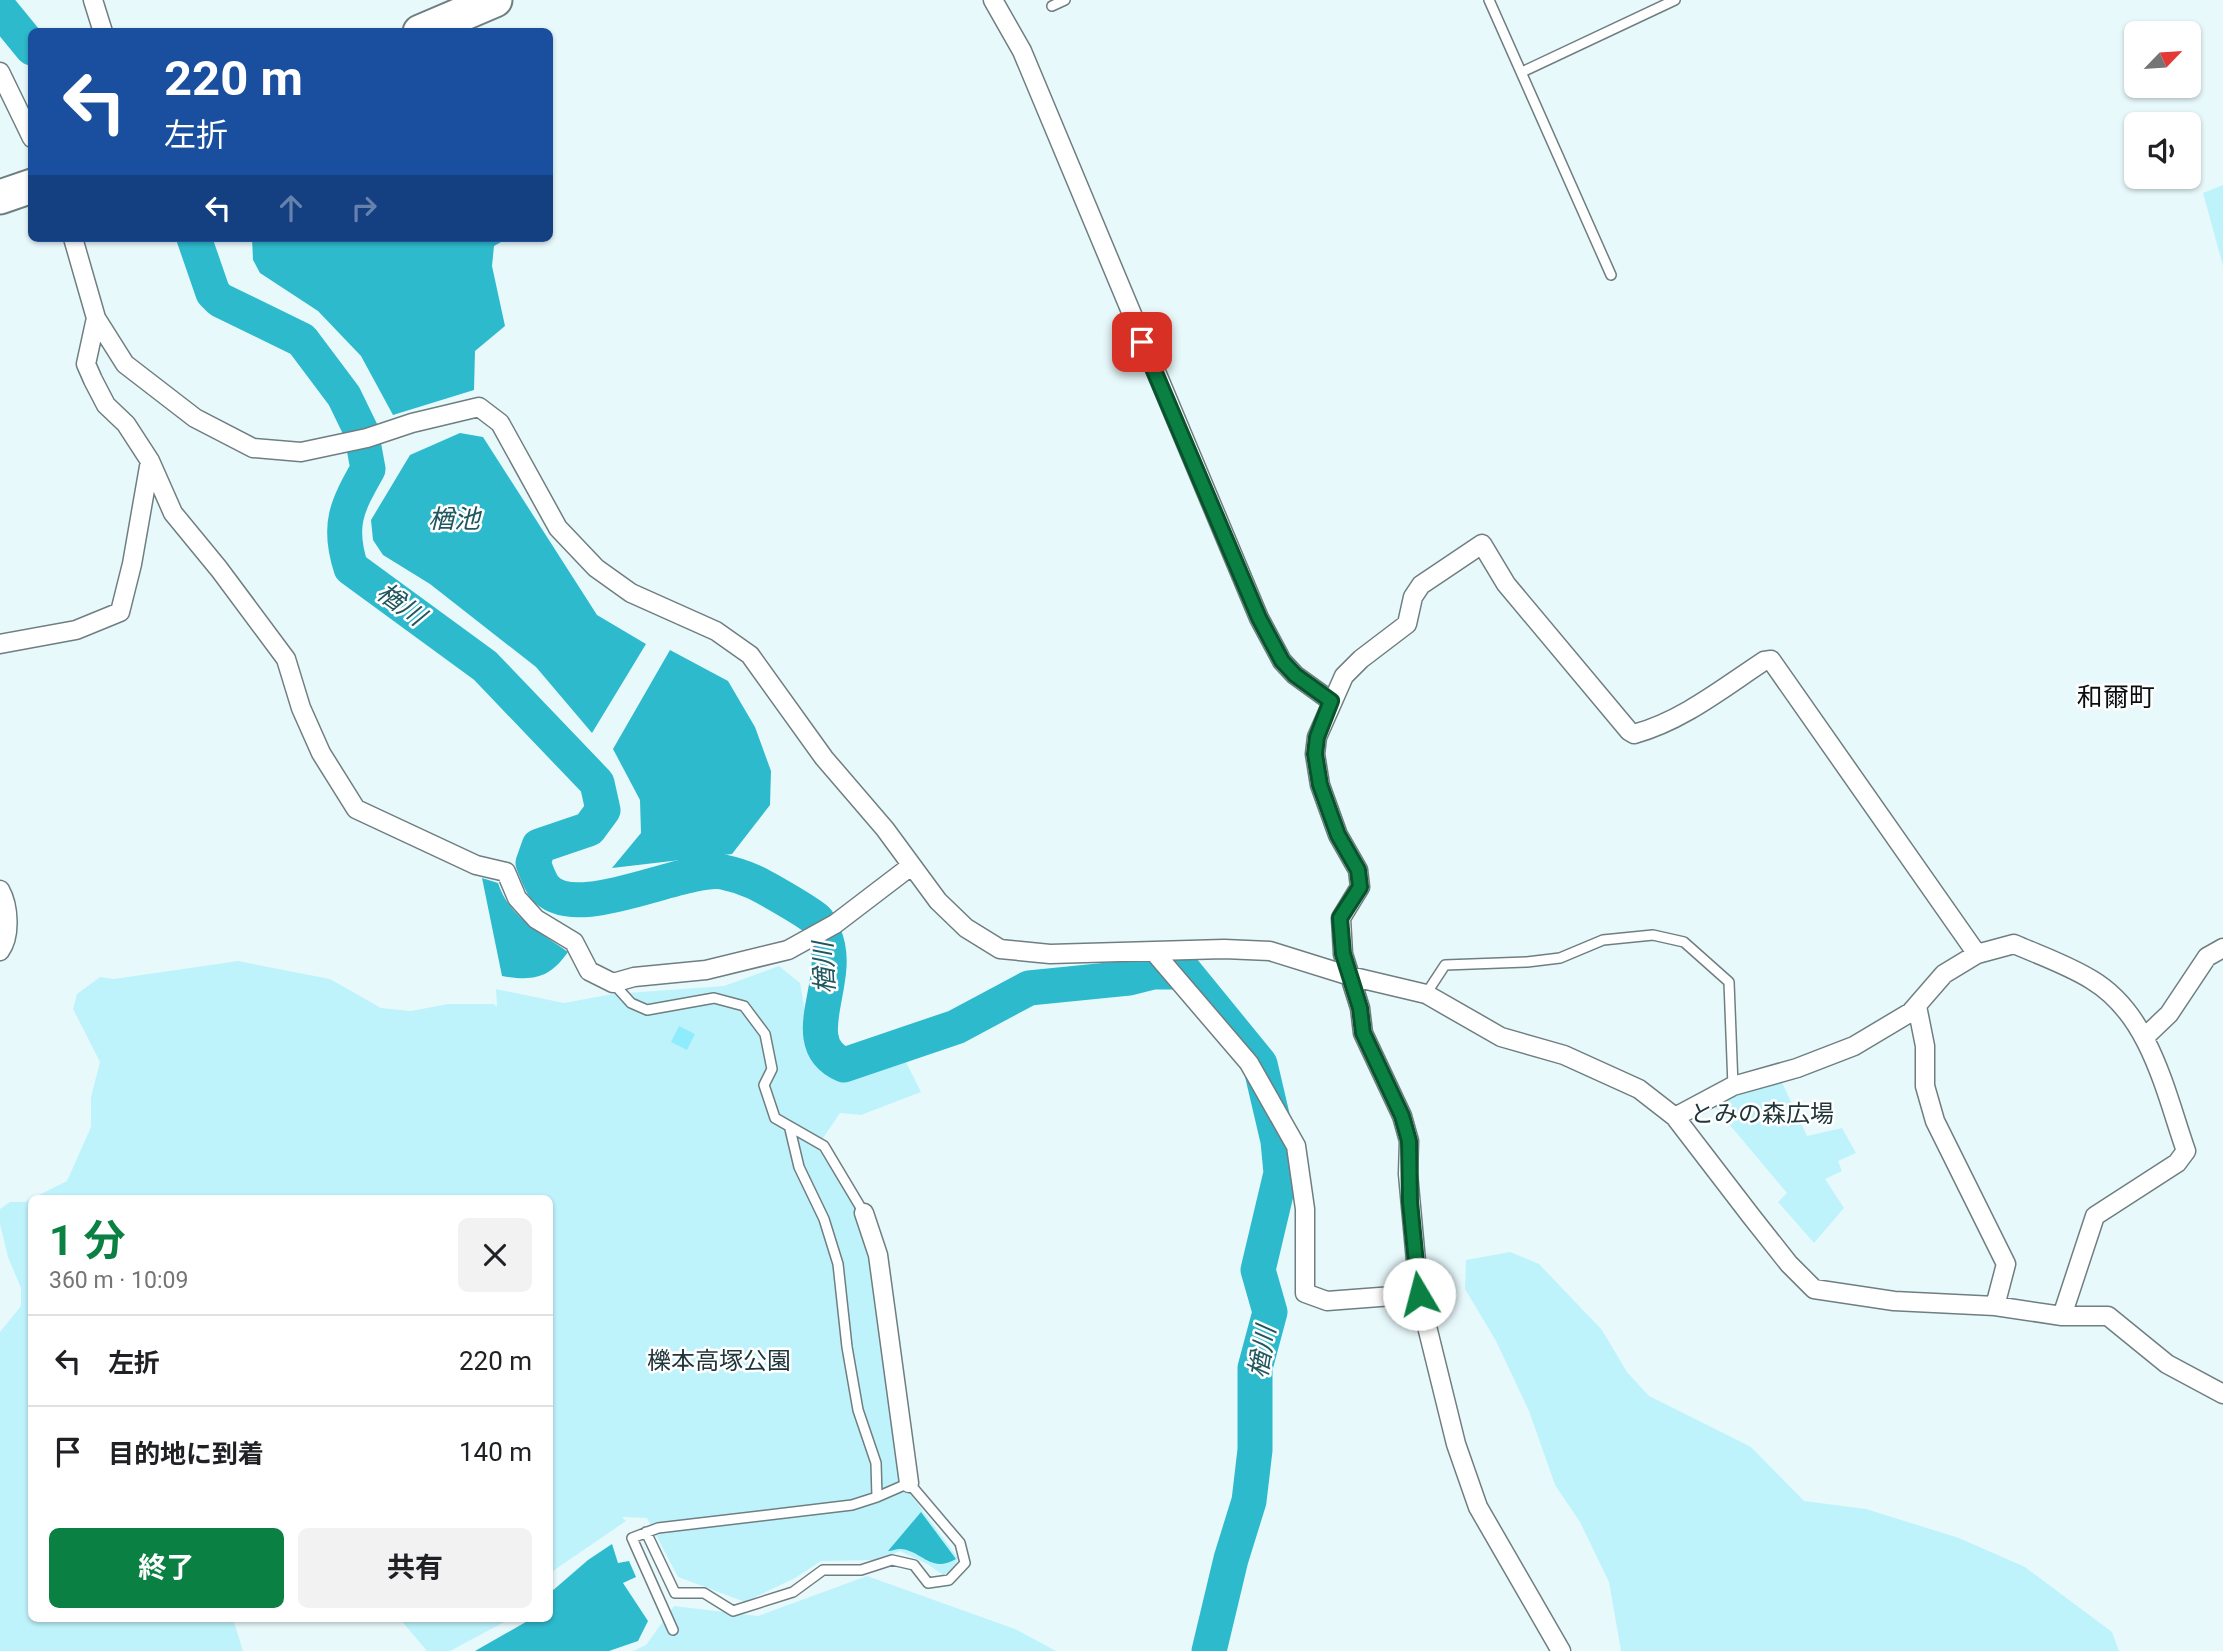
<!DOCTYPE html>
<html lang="ja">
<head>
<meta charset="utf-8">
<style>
	:root { --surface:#fff; --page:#f2f2f2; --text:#202124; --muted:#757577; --line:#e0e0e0; --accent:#0b8043 }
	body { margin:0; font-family:Roboto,"Noto Sans JP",sans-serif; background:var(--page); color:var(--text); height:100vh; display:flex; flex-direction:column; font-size:26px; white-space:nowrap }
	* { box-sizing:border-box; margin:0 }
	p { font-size:23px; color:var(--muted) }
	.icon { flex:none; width:38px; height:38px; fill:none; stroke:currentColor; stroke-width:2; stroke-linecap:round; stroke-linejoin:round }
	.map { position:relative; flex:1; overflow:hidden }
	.details { position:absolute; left:28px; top:1195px; width:525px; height:427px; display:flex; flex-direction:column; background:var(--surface); border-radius:10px; box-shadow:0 2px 5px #0004 }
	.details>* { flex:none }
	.guide { position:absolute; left:28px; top:28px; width:525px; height:214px; border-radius:10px; box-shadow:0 2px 5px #0004; background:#1a4fa0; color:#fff; overflow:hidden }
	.needle { width:46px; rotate:65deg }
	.tools { position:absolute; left:2124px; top:21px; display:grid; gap:14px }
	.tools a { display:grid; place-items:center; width:77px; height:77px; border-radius:10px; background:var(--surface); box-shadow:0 2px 5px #0004; font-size:35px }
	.pin { position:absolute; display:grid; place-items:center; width:60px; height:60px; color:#fff; margin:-30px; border-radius:14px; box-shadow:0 4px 10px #0006 }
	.me { position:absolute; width:77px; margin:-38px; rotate:352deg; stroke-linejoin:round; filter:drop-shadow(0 0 5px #0008) }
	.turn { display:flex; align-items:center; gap:24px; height:147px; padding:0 21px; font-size:32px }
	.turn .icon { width:91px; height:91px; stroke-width:2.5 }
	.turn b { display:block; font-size:49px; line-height:60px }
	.lanes { display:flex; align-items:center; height:66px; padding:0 21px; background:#0003; justify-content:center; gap:35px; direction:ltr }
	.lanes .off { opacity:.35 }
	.round { display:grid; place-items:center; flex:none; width:74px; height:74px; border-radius:10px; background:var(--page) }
	.overview { display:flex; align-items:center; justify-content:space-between; height:119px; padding:0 21px }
	h1 { font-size:42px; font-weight:700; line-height:52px; color:var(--accent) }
	.cta { display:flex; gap:14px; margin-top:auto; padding:14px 21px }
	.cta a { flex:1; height:80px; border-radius:10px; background:var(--accent); color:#fff; font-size:28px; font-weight:700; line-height:80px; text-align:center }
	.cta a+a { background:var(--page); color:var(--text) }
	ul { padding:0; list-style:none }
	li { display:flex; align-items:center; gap:21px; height:91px; padding:0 21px; border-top:2px solid var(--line) }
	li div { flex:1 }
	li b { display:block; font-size:26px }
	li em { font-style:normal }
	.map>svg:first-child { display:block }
	.green { fill:#bff3fc }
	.water { fill:#2ebacd }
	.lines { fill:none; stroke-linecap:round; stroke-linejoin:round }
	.river { stroke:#2ebacd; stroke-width:35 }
	.building { fill:#8eecfc }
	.lane-casing { stroke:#6f7e81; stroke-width:12 }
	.street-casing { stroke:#6f7e81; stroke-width:21 }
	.highway-casing { stroke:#6f7e81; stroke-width:37 }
	.lane { stroke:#fff; stroke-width:9 }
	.street { stroke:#fff; stroke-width:18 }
	.highway { stroke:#fff; stroke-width:33 }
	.route-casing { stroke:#07532c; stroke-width:18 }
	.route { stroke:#0b8043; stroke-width:12 }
	.labels { text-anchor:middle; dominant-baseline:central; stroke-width:5; stroke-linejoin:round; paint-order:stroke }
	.park-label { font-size:24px; fill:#20363a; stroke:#fff }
	.water-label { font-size:26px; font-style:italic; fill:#20575f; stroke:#fff }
	.neighbourhood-label { font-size:26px; fill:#090f10; stroke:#fff }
</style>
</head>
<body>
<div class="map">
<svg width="2223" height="1651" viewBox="0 0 2223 1651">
	<rect width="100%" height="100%" fill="#e8f9fc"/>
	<path class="green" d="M2223,185V266L2203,193Z
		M238,961L330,979L381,1008L411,1011L448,1004H494L497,1007L496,989L564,1003L613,994L724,986L779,966L800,983L812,1052L852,1079L904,1058L921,1092L861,1115L840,1113L817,1147L861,1217L876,1273L901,1457L909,1492L958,1558L954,1570L943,1575L929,1565L900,1551L879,1560L821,1561L795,1578L745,1602L678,1577L647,1518L622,1517L626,1521L550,1573V1199H32V1619H233L243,1651H0V1332L21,1306V1288L8,1257L0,1224V1209L10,1202H25L67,1181L91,1127V1097L100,1062L73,1009L77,994L100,977L114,979Z
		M1779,1076L1807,1136L1842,1128L1856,1153L1838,1161L1842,1171L1825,1179L1844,1208L1814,1243L1778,1202L1787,1193L1708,1099Z
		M1510,1252L1539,1264L1602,1330L1627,1372L1649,1396L1751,1447L1804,1501L1866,1509L1959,1538L2025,1567L2112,1632L2119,1651H1621L1609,1582L1580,1522L1555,1485L1529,1411L1496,1341L1465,1289L1466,1260Z
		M867,1576L1015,1629L1056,1651H633L646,1645L674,1606L758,1616Z
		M400,1619H510L450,1651H427Z"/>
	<path class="water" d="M252,238H508L494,246L492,266L505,326L475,351L474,390L393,415L361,356L318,311L260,273L253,260Z
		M460,433L483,437L597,615L646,644L592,733L536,667L430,584L383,555L373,540L371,520L410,455Z
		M670,650L728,681L755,727L771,771L770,805L732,854L612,868L641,833L640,800L613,749Z
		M482,878L498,883C509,917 540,932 568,952C549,979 533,981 502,976Z
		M921,1512L956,1559C930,1574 922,1550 900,1549C896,1549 892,1551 888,1551Z
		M612,1544L618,1563L629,1561L636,1577L623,1583L648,1621L638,1641L609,1651H475L531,1619H550L551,1592L588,1560Z"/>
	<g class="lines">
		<path class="river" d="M0,9L32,48
			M194,238L213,293L220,300L302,340L344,396L361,431L368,469C347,506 337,525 351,568L485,666L597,783L603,810L589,829L539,846L533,863C536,870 539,880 544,887C575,925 681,866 723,872C733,874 745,878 754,882C765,887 810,913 817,920C820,924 822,931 824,935C845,980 792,1042 844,1065L956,1027L1029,988L1129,978L1153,972H1185L1260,1064L1278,1141L1281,1173L1258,1270L1270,1312L1255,1368V1450L1249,1501L1231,1559L1209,1651"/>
	</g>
	<path class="building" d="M679,1026L695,1034L687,1050L671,1042Z"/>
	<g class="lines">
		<defs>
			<path id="lane" d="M1489,0L1611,275
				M1052,6L1065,0
				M1522,72L1675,0
				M613,983L631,1003L647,1010L714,998L744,1006L765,1034L772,1069L764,1085L775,1118L824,1146L864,1213
				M1426,994L1445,965L1527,962L1560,958L1603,940L1653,935L1684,942L1729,982L1733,1086
				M646,1532L675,1593H704L733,1611L793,1592L823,1570H861L892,1560L914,1565L928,1583L949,1580L965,1563L960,1543L909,1483L877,1497L876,1463L858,1410L847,1347L838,1264L824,1219L799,1167L790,1129
				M673,1630L632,1538L658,1528L852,1505L877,1497"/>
			<path id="street" d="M93,0L103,32
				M993,0L1022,51L1259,618L1282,661L1295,675L1331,701
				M0,72L32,138
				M73,238L96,318L125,364L195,418L253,448L301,452L367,438L412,423L479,407L500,423L558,528L596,568L631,593L716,631L750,655L824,758L885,829L938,901L966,928L1000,949L1050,954L1224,949L1270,951L1350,976L1426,994L1501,1037L1564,1055L1639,1089L1675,1117L1751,1216L1789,1264L1814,1289L1894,1301L1995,1306L2062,1316H2108L2167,1364L2223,1394
				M96,318L86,364L93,380L106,405L126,424L150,461L173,513L219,569L286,659L301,708L321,753L356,809L476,865L506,872L517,898L536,919L574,942L589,971L613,983L634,977L706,970L788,950L835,924L911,866
				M0,644L76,630L120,612L132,564L150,461
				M0,890C9,906 11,936 0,951
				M1154,952L1249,1063L1296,1146L1305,1209V1293L1327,1301L1419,1294L1456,1444L1478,1507L1561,1651
				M1917,1006L1925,1046V1086L1935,1121L2006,1264L1995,1306
				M2145,1037L2169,1014L2207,957L2223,948
				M1675,1117L1733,1086L1797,1068L1854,1046L1911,1012L1944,974L1977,954L2014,944C2039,955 2068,965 2092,980C2150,1015 2165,1091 2186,1151L2177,1163L2095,1216L2062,1316
				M864,1213L878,1255L909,1483
				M1419,1294L1408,1174L1409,1141L1402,1116L1363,1033L1360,1008L1343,954L1341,918L1360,887L1358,870L1338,835L1320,785L1315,754L1317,737L1344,676L1361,659L1407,624L1413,597L1421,585L1482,544L1506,584L1629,731L1634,734C1682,721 1723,688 1764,661L1771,660L1977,954"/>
			<path id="highway" d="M420,32L495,0
				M0,197L32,186"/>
		</defs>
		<use href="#lane" class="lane-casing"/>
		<use href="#street" class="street-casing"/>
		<use href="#highway" class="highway-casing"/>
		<use href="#lane" class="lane"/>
		<use href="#street" class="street"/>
		<use href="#highway" class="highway"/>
	</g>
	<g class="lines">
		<defs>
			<path id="route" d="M1142,342L1259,618L1282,661L1295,675L1331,701L1317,737L1315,754L1320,785L1338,835L1358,870L1360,887L1340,918L1343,954L1360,1008L1363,1033L1402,1116L1409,1141L1410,1202L1419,1294"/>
		</defs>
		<use href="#route" class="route-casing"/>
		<use href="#route" class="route"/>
	</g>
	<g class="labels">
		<g class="park-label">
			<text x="1762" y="1114">とみの森広場</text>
			<text x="719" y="1361">櫟本高塚公園</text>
		</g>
		<g class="water-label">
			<text x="454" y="519">楢池</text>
			<text transform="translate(401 604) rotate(36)">楢川</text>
			<text transform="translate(824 968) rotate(-93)">楢川</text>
			<text transform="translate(1262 1352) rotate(-80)">楢川</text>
		</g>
		<g class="neighbourhood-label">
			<text x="2116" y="697">和爾町</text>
		</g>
	</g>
</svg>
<div class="tools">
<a><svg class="needle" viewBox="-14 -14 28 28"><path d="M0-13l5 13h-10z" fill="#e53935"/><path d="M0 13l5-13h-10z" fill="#757577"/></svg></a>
<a><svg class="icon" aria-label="sound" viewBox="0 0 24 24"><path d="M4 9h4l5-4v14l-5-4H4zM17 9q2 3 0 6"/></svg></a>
</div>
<div class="pin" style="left:1142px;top:342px;background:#d93025"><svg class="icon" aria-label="arrive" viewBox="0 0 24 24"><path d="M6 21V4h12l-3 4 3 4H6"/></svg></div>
<svg class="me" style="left:1419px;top:1294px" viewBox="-20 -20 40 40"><circle r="19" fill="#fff"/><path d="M0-13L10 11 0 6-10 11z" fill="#0b8043"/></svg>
<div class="guide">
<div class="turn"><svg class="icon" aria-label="left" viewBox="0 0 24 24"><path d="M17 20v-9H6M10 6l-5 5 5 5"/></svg><div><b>220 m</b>左折</div></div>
<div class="lanes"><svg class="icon" aria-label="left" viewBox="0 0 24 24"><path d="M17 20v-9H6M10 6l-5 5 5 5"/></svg><svg class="icon off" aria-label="ahead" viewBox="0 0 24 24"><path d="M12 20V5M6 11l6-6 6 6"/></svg><svg class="icon off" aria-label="right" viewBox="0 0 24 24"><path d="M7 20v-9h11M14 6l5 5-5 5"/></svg></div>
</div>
<section class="details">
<div class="overview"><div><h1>1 分</h1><p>360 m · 10:09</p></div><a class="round"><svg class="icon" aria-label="close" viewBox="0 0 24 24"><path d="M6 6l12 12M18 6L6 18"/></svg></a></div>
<ul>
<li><svg class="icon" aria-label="left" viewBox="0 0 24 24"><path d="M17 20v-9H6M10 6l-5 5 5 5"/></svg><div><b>左折</b></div><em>220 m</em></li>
<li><svg class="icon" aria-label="arrive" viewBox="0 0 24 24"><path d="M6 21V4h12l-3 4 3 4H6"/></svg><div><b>目的地に到着</b></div><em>140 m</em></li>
</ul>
<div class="cta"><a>終了</a><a>共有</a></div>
</section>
</div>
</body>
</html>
